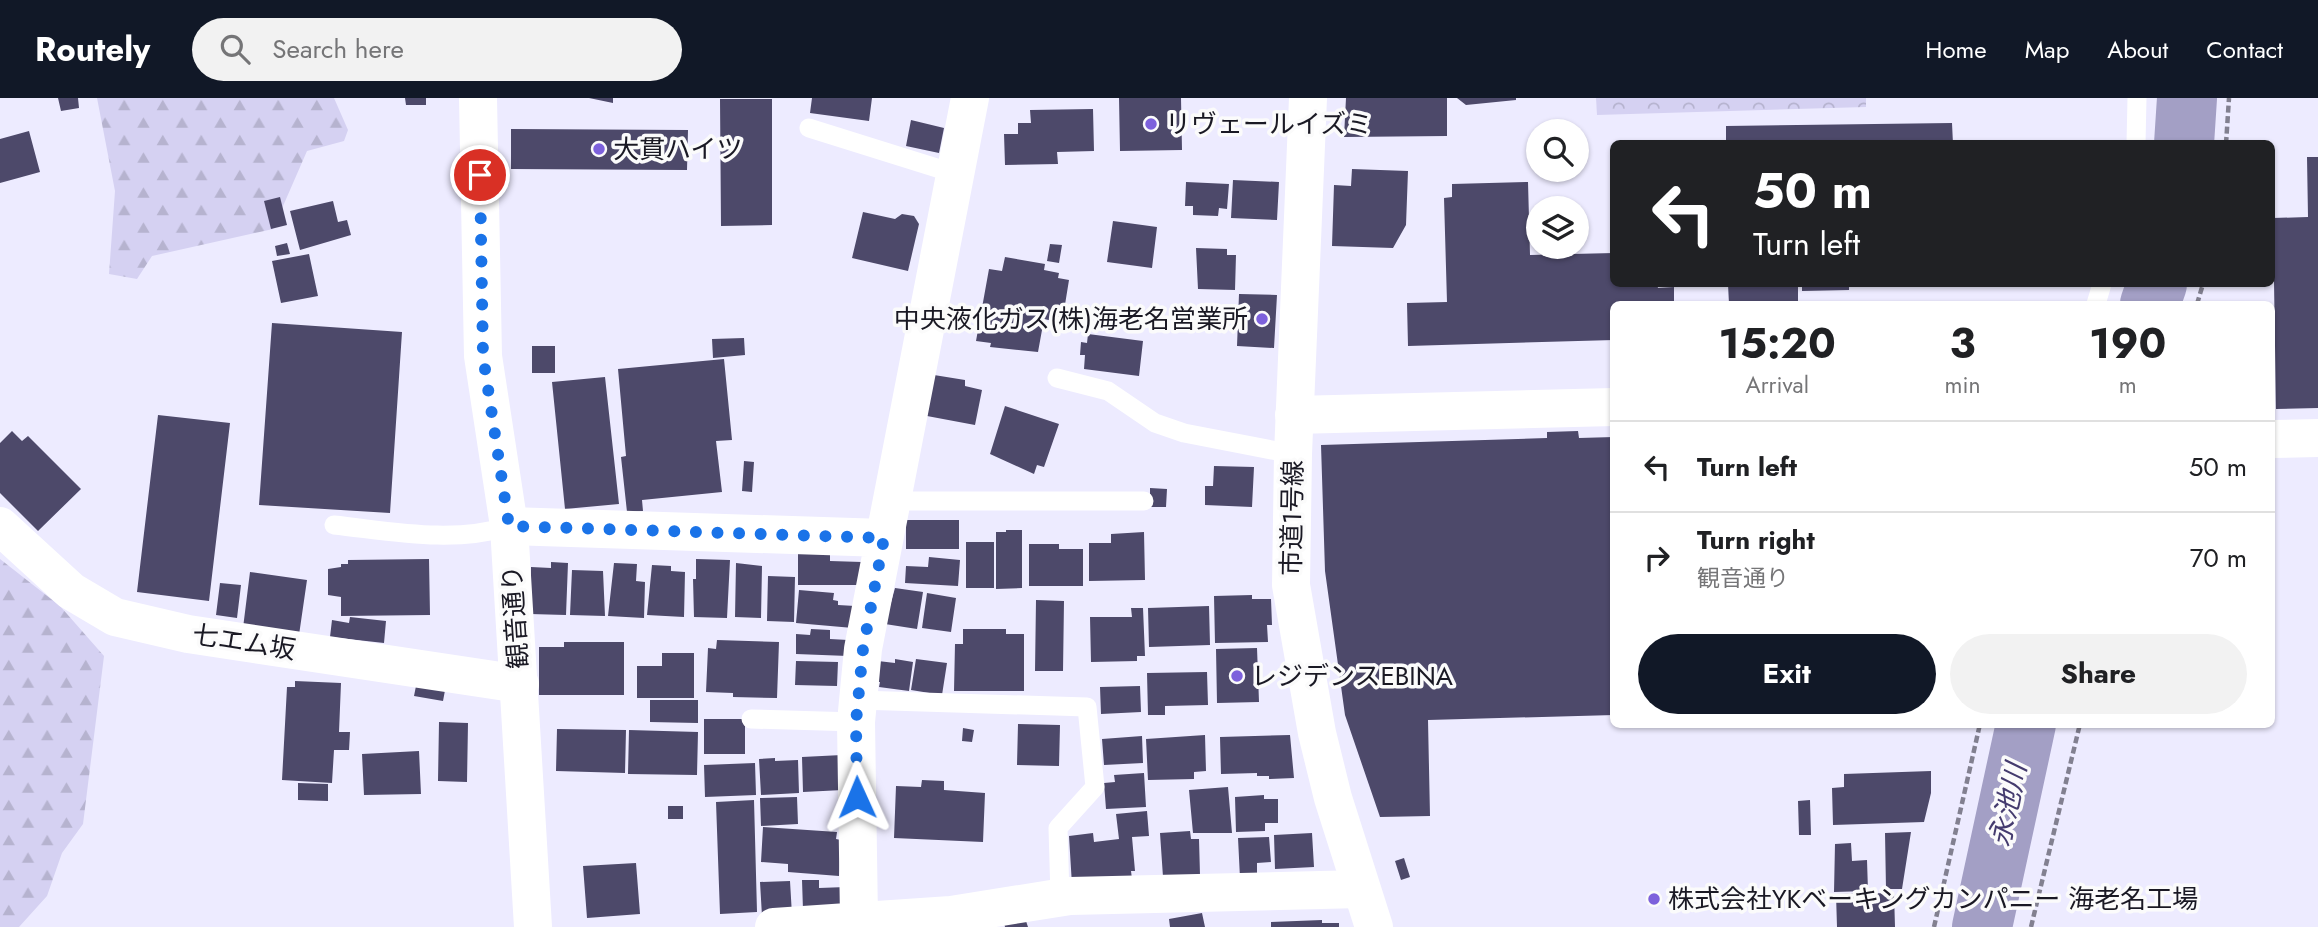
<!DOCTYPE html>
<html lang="en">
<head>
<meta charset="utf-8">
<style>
	:root { --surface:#fff; --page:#f2f2f2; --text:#202124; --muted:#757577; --line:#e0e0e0; --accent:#111827 }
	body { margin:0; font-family:Jost,"Noto Sans JP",sans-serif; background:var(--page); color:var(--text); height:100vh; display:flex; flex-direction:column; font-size:26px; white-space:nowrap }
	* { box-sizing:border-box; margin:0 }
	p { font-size:23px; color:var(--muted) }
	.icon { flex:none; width:38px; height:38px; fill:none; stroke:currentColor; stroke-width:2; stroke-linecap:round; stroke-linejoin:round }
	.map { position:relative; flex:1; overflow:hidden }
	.sheet { position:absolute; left:1610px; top:203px; width:665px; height:427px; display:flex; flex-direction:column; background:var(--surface); border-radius:10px; box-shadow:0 2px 5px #0004 }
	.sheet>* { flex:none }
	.top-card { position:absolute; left:1610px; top:42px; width:665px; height:147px; border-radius:10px; box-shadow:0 2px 5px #0004; background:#202124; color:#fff; overflow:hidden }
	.buttons { position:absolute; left:1526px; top:21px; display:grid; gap:14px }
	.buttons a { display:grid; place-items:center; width:63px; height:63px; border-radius:50%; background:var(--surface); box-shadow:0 2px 5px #0004; font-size:35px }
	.pin { position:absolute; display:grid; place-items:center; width:60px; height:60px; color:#fff; margin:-30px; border:4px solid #fff; border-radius:50%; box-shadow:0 2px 7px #0007 }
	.me { position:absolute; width:77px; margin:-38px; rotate:359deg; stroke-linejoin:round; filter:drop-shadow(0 0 5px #0008) }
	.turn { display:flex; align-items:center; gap:24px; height:147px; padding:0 28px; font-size:32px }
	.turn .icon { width:91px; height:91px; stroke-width:2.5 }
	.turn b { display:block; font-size:49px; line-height:60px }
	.eta { display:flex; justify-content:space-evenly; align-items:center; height:119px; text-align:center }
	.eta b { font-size:42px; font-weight:700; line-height:49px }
	.action { display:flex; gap:14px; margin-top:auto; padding:14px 28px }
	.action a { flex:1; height:80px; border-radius:42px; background:var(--accent); color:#fff; font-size:28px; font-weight:700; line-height:80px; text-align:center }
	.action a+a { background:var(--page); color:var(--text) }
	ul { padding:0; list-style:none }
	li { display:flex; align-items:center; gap:21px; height:91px; padding:0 28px; border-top:2px solid var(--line) }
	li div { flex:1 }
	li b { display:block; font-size:26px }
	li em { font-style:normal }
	header { display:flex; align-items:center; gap:42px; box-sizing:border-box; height:98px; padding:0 35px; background:var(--accent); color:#fff }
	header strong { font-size:33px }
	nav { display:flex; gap:38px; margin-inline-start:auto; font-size:24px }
	.search { width:490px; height:63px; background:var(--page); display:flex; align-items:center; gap:18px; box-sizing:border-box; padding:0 24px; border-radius:38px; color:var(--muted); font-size:26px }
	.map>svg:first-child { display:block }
	.forest { fill:url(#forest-firs) }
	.park { fill:url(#park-crowns) }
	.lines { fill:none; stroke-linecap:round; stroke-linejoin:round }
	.river { stroke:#a39fc5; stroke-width:60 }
	.building { fill:#4d496a }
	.path { stroke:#828090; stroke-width:4.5; stroke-dasharray:7 3.5; stroke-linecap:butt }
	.service { stroke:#fff; stroke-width:19 }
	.minor { stroke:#fff; stroke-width:38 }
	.tertiary { stroke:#fff; stroke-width:38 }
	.secondary { stroke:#fff; stroke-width:38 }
	.route { stroke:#1a73e8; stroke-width:12; stroke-dasharray:0 21.6 }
	.poi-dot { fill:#7d61dc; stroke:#fbfbfb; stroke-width:2.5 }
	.labels { text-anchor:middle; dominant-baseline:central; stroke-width:7; stroke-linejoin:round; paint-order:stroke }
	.poi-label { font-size:26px; fill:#1a1924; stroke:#fbfbfb; text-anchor:start }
	.street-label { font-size:26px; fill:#1a1924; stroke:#fbfbfb }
	.water-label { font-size:28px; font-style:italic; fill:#443b6e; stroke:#fbfbfb }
</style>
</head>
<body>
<header>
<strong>Routely</strong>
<div class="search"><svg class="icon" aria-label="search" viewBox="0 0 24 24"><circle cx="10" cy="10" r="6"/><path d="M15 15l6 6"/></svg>Search here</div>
<nav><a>Home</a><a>Map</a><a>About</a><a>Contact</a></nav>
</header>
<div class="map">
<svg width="2318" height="829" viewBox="0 0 2318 829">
	<defs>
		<pattern id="forest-firs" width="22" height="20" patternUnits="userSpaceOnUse" patternTransform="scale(1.75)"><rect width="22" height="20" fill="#d5d1f2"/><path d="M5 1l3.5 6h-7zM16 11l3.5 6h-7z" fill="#b6b3cf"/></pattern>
		<pattern id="park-crowns" width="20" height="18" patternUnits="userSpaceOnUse" patternTransform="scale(1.75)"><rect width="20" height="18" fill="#d5d1f2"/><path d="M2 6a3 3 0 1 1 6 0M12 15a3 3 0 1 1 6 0" fill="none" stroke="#b6b3cf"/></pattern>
	</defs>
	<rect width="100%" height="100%" fill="#edebff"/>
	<path class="forest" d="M97,0H334L348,32L344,43L307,53L273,131L152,158L137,181L109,176L115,93Z
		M0,461L60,508L104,558L83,726L62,755L47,798L19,829H0Z"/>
	<path class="park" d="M1596,0H1866V9L1597,17Z"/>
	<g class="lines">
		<path class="river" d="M2184,46L2187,0
			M2150,206L2157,186
			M1982,829L2026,626"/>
	</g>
	<path class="building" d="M58,0H78L79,10L61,13Z
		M405,0H426V7H406Z
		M589,0H613V5Z
		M812,0H872L869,23L810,15Z
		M1119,0H1181L1182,52L1120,53Z
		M1346,0H1447V38L1344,39Z
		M1457,0H1516V2L1466,7Z
		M720,1H772V127L721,128Z
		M1093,11L1094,53L1057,54L1058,66L1005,67L1004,36H1018V25H1031L1030,12Z
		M911,22L944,30L939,55L906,48Z
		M1952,25L1953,46H1726V28Z
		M511,31L688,32L687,72L511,71Z
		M29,33L40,74L0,85V41Z
		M2307,59H2318V310L2276,311L2273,120L2308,119Z
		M1352,71L1408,73L1406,127L1393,150L1332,148L1334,87L1351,88Z
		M1233,82L1279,84L1277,122L1231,120Z
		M1186,84L1229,86L1227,111L1219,110L1218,118L1193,117V108H1185Z
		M1528,84L1530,157L1614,155V186H1657L1658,190L1674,189V206H1614V242L1408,248L1407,205L1447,204L1444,100L1452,99V86Z
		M280,99L287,127L271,131L264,103Z
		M333,103L338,124L347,122L351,137L300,152L290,113Z
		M863,114L895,121L902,116L914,118L919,126L908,173L852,160Z
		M1113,123L1157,129L1152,170L1107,164Z
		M287,145L290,156L277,158L275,148Z
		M1050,146L1062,147L1059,165L1047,163Z
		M1196,150L1227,151V157H1236L1235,192L1198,191Z
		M309,156L318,198L281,205L272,163Z
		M1005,159L1045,166L1044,172L1059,175L1058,180L1069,182L1062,225L1044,221L1038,254L990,249L991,245L976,243L989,171L1002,173Z
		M1728,186H1798V206H1729Z
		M1802,186H1849V192L1802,193Z
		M1239,196L1277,197L1274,250L1237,248Z
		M272,225L402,234L390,415L259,407Z
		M1088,236L1143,243L1139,278L1084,271L1085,257H1080L1081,244L1087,245Z
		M744,240L745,257L713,260L712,241Z
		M532,248H555V275H532Z
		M724,261L732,342L716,343L722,394L642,402L643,413L627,414L621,359L626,358L618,271Z
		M934,277L965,282V288L982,292L975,327L927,318Z
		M605,279L619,406L565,411L552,284Z
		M1005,308L1059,326L1044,369L1037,367L1034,376L990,356Z
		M158,317L230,325L209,503L137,494Z
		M12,333L22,343L28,338L81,391L38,433L0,395V345Z
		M1578,333L1579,340L1614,339V617L1428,622L1430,718L1380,719L1345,617L1325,473L1321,347L1547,340V334Z
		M744,363L754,364L752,394L742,393Z
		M1214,368L1254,369L1252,409L1205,407V388H1213Z
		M1150,390L1167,391L1166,409H1150Z
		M906,422H959V451H906Z
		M1006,432H1022V490L996,491V434H1006Z
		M1144,434L1145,482L1089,483V445H1111V436Z
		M966,444H994V490H966Z
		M1029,446H1059V451H1083V488H1029Z
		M798,452L830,453V463L862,464L861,487H798Z
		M929,459L960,462L958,488L905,485L906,468L928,469Z
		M429,461L430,517L341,518V499L328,497V471L341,469V466H348V462Z
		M696,461L730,462L727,520L694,519L693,481H696Z
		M551,464L568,465L566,517L530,516L531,469L551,470Z
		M614,465L637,466L636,483L645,484L644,520L608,518Z
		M736,465L762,468L761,520L735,519Z
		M652,467L671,468V473L685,474L684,519L647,517Z
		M572,472L603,473L605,518L570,517Z
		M250,474L307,482L299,537L243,530Z
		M768,478L795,479L794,524L767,523Z
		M220,485L241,487L237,520L216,517Z
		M895,490L923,494L917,531L885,526Z
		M799,492L834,495L833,502L838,503V507L855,508L853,530L796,525Z
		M927,495L956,500L951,534L922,530Z
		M1252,497V501H1271L1272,527H1267L1268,544L1215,545L1214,498Z
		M1036,502L1064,503L1063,573H1035Z
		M1209,508L1210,547L1149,549L1148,510Z
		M1131,510H1143L1145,558H1137V563L1091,564L1090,519H1132Z
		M350,519L386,523L384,545L330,539L332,522L349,525Z
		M811,531L830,532V541L848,542V558L796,556V536L810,537Z
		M963,531H1006V536H1024V593H954L955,546H963Z
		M717,542L779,544L777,600L733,599V595L706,594L708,550L716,551Z
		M564,544H624V597H539V549H564Z
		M1257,550L1259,604L1217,605L1216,551Z
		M662,555H694V600H637V568H662Z
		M895,561L913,564L909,593L879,589L880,584H875L878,563L895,565Z
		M916,561L947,565L942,597L911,592Z
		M796,563L838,564L837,588L795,587Z
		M1207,574L1208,607L1165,608V617H1148L1147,575Z
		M295,583L341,585L339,634H350L349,652H334L332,685L282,682L287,589H295Z
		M417,583L446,587L443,603L414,598Z
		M1140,588L1141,614L1101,616L1100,589Z
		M650,602H698V625L650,624Z
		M704,621H745V656H704Z
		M439,624L468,625L467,684L438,683Z
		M1018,626L1060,627L1059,668L1017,667Z
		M963,630L974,632L972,644L962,643Z
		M557,631L626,632L625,675L556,673Z
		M629,632L698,634L697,677L628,676Z
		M1205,637L1206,673L1194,674V681L1148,682L1146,641Z
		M1290,637L1294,680L1269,681V678H1257V675L1221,676L1220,639Z
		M1142,638L1143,665L1104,667L1102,641Z
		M419,653L421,696L364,697L362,656Z
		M842,657L843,692L803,694L802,659Z
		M775,660V663L798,662L799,695L761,697L759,661Z
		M755,665L756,697L705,699L704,667Z
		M1931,673V695L1924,724L1833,727L1832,690L1844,689V676Z
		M1144,675L1146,709L1106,711L1104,685L1115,684L1114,677Z
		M922,682L944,683V692L985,695L983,744L894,740L896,688L921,689Z
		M298,685L328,686V703L298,702Z
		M1228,689L1232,735H1193L1189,692Z
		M1264,697V701H1278V725H1265V733L1236,734L1235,699Z
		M797,699L798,726L761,728L760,700Z
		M754,702L757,814L720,816L716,704Z
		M1810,702L1811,737H1799L1798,703Z
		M668,708H683V721H668Z
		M1147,713L1149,738L1132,739L1135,773H1131L1132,781L1072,787L1069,738L1093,735L1094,744L1119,741L1116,716Z
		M763,729L837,734L836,741L841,742L839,778L788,774V766L761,764Z
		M1190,733L1191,741H1199L1200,777L1163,779L1160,735Z
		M1911,734L1902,791H1886L1885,735Z
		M1312,735L1314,769L1275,771L1274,737Z
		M1269,739L1271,764L1257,765V779L1240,780L1238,740Z
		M1851,745L1852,763L1867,762L1868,793L1834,794L1835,746Z
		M1404,760L1410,779L1401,782L1395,763Z
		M636,765L640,816L587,820L583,768Z
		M802,782H819V790L846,789V811L803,812Z
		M790,783L792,817L762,818L760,784Z
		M1894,795L1895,829H1837L1836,796Z
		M1202,815L1205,829H1170L1169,821Z
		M1025,820L1028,829H1005L1004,825Z
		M1322,822V825H1339V829H1271V824Z"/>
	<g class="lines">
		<path class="path" d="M2226,46L2229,0
			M2197,206L2203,186
			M1934,829L1980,626
			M2031,829L2080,626"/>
		<path class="service" d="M809,30L956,76
			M2136,46L2137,0
			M2096,206L2102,186
			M1057,280L1108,293L1155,325L1184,335L1293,356
			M891,403H1144
			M334,427C391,433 453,446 509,428
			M858,602L1087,609L1095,689L1058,730L1060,799
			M751,621L856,624"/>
		<path class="minor" d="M1294,317L1614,309
			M2272,341L2318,340
			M0,428L71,493L115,519L188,536L520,586
			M509,428L884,440
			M859,821L856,624L863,551L970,0
			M774,829L951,817L1070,798L1361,791"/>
		<path class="tertiary" d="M1308,0L1293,356L1291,487L1317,635L1333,700L1374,829"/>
		<path class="secondary" d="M478,0L483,258L509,428L533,829"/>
	</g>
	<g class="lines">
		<path class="route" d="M480,77L483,258L509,428L884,440L863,551L856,624L857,699"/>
	</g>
	<g class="poi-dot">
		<circle cx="1151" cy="26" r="7"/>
		<circle cx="599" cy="51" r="7"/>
		<circle cx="1262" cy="221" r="7"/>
		<circle cx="1237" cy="578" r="7"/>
		<circle cx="1654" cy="801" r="7"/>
	</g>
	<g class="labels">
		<g class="poi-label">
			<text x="1165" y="26">リヴェールイズミ</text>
			<text x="613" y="51">大貫ハイツ</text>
			<text x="1248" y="221" text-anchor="end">中央液化ガス(株)海老名営業所</text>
			<text x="1251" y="578">レジデンスEBINA</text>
			<text x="1668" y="801">株式会社YKベーキングカンパニー 海老名工場</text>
		</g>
		<g class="street-label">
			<text transform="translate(1292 420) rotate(-89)">市道1号線</text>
			<text transform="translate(515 519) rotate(-94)">観音通り</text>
			<text transform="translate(244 544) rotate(9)">七エム坂</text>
		</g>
		<g class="water-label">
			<text transform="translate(2008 707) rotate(-78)">永池川</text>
		</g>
	</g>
</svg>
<div class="buttons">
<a><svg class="icon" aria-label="search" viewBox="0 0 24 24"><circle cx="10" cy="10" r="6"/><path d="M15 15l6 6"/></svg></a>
<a><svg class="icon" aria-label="layers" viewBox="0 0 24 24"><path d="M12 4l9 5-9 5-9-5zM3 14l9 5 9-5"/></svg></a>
</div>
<div class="pin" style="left:480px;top:77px;background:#d93025"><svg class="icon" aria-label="arrive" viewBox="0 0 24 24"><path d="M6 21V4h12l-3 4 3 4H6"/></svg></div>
<svg class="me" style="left:857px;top:699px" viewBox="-20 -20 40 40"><path d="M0-17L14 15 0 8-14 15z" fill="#1a73e8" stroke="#fff" stroke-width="4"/></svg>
<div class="top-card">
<div class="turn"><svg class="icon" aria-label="left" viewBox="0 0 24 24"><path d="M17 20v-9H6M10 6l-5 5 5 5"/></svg><div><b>50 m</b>Turn left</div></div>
</div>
<section class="sheet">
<div class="eta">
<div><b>15:20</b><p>Arrival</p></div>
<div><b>3</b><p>min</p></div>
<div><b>190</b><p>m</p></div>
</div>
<ul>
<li><svg class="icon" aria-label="left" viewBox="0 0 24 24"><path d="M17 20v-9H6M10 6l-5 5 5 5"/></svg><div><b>Turn left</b></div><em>50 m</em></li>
<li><svg class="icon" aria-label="right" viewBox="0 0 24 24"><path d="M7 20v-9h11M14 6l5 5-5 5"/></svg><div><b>Turn right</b><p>観音通り</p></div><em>70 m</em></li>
</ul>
<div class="action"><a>Exit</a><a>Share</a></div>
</section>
</div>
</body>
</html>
